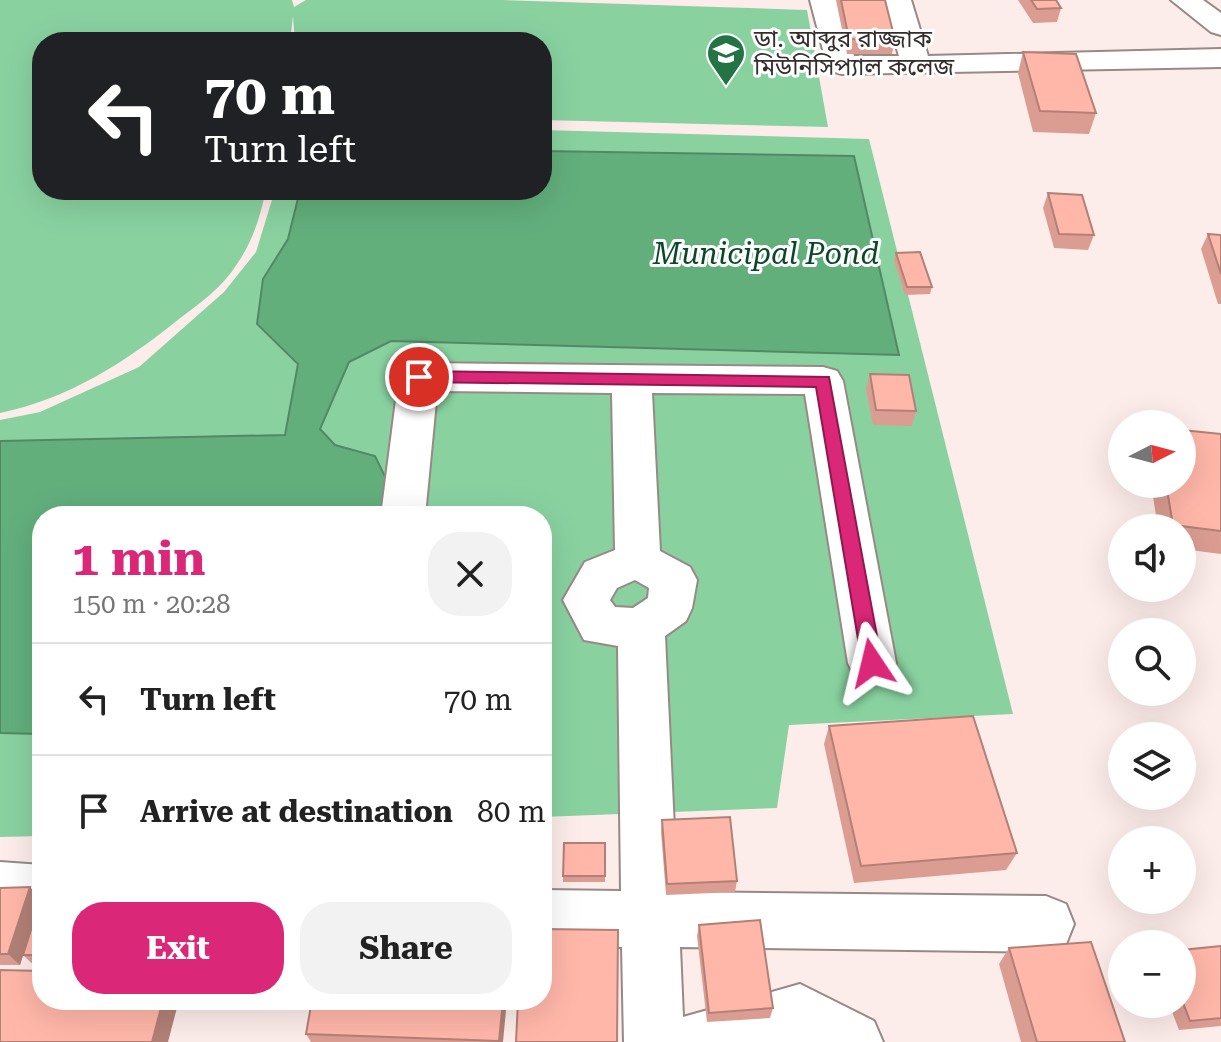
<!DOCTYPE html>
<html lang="en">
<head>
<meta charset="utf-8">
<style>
	:root { --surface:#fff; --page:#f2f2f2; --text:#222; --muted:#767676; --line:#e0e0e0; --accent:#db2777 }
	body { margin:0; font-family:"Roboto Serif","Noto Sans Bengali",serif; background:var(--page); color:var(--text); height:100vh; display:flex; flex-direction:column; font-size:30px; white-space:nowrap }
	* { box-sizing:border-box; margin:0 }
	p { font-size:26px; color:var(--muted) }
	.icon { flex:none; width:44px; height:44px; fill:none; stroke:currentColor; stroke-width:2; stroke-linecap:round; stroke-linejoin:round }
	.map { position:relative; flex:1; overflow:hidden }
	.panel { position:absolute; left:32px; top:506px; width:520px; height:504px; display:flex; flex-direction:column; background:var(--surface); border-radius:32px; box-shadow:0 8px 32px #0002 }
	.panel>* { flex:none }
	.banner { position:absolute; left:32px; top:32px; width:520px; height:168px; border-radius:32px; box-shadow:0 8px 32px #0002; background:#202124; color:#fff; overflow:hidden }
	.needle { width:52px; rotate:84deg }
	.tools { position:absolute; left:1108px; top:410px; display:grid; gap:16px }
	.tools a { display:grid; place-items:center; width:88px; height:88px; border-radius:50%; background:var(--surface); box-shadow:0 8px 32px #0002; font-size:40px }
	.pin { position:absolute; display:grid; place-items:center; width:68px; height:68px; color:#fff; margin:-34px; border:4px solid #fff; border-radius:50%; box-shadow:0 2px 8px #0007 }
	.me { position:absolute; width:88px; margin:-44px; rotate:350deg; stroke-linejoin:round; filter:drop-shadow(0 0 6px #0008) }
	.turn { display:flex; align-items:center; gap:28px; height:168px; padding:0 40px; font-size:36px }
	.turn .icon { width:104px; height:104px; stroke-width:2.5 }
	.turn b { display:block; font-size:56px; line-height:68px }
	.round { display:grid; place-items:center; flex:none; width:84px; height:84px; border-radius:32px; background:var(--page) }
	.summary { display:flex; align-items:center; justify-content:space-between; height:136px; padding:0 40px }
	h1 { font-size:48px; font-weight:700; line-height:60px; color:var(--accent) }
	.cta { display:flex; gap:16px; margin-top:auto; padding:16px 40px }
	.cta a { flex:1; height:92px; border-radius:32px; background:var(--accent); color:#fff; font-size:32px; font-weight:700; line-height:92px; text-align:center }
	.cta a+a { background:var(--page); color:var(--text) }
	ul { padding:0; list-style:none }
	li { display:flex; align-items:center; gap:24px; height:112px; padding:0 40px; border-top:2px solid var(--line) }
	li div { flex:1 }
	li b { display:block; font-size:30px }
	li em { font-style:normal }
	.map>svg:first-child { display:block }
	.green { fill:#89d2a0 }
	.water { fill:#62af7c; stroke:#548864; stroke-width:2 }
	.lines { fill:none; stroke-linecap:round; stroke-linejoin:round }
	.minor-casing { stroke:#978986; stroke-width:4 }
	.minor { fill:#fff; fill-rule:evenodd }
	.wall { fill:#db9d91 }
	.shaded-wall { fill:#b28076 }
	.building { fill:#ffb7a9; stroke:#b28076; stroke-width:2 }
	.route { fill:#db2777; stroke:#8e194d; stroke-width:2 }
	.labels { text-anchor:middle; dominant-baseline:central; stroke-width:6; stroke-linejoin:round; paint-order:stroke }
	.far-poi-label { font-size:24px; fill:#332d2c; stroke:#fff; text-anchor:start }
	.water-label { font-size:30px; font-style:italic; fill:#0c4827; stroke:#fff }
</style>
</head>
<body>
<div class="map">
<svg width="1221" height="1042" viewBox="0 0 1221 1042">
	<rect width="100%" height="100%" fill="#fdedea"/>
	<path class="green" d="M0,0H292L294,7L306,0H503L807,10L828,127L542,120V42H295L293,16L290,42H42V190H266C260,217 253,241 237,264C223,287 200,303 179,319C126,362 68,399 0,413Z
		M542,130L869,139L1013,714L789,725L777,808L542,817V516H42V836L0,837V420L40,412L139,367L224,292L256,252L275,190H542Z"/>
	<path class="water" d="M542,151L854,156L899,355L391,341L349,362L320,429L335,445L375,456L396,499L392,516H42V734L0,733V441L285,435L298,364L257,324L263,279L288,239L300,190H542Z"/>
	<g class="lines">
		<defs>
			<path id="minor" d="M810,0H838L854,56H899L883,0H911L928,56L1221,49V67L842,74L831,71L827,65Z
				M1171,0H1203L1221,13V35L1211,32Z
				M419,363L823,367L837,371L843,381L896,663L889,677L872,683L855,677L848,663L805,394L652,393L660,551L690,567L697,580L692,608L686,621L665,636L677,892L1046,896L1066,904L1074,924L1066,944L1046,952L680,947L683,1017L800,984L874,1021L883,1042H624L622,947L542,946V890L621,891L618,646L584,640L563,600L585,562L615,550L612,393L437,391L425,516H381L399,377L405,367ZM635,580L649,588L648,598L633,608L615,607L610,600L617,588Z
				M0,862L42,865V919L0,916Z"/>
		</defs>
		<use href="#minor" class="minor-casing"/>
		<use href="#minor" class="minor"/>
	</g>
	<path class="wall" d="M836,0H885L895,40L892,54H847Z
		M1018,0H1056L1061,8L1057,22L1033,23Z
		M1023,52L1096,113L1089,134L1033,132L1018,73Z
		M1048,193L1094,235L1088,250L1054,248L1043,208Z
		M1208,234L1221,235V304H1218L1201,249Z
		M896,253L932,287L930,294L905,295L894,260Z
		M870,374L916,411L912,426L873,425L866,389Z
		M1221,434V554L1182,549V528H1158L1151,484H1182Z
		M829,726L1017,853L1006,870L854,883L824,744Z
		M662,820L737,881L735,892L666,895L661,832Z
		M605,843V882H563V876Z
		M0,888L41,899L42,898V970H39L23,955L20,965H0Z
		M699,925L773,1008L770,1018L707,1022L697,936Z
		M1221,946V1026L1179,1030L1169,1004H1182V950Z
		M1009,948L1125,1042H1021L999,964Z
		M312,1000L503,1042H311L306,1034Z"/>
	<path class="shaded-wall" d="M30,887L41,899L20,965L8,954Z
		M163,1000H179L168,1042H152Z
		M503,1000H507L503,1042H499Z"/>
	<path class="building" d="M841,0H885L895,40L849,39Z
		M1031,0H1056L1061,8L1037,9Z
		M1023,52L1076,54L1096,113L1040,111Z
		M1048,193L1082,195L1094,235L1059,234Z
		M1208,234L1221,235V274Z
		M920,252L932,287H907L896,253Z
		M870,374L909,375L916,411L876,410Z
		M1182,430L1221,434V531L1173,525L1166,484H1182Z
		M973,716L1017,853L861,866L829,726Z
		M730,817L737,881L667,884L662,820Z
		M564,843H605V876H563Z
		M30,887L8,954H0V888Z
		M41,898L42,955H23Z
		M760,920L773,1008L709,1013L699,925Z
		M542,929L618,930L617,1042H516L518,1000H542Z
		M1091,942L1125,1042H1037L1009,948Z
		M1221,946V1018L1190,1021L1182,1000V950Z
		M0,970L42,971V1000H163L152,1042H0Z
		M312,1000H503L499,1041L306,1034Z"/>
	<path class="route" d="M419,371L829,377L882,663L879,669L872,671L865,669L862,663L816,387L419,382L410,377Z"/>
	<defs>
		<symbol id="university-pin" viewBox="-11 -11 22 30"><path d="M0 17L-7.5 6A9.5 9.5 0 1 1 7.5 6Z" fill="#237344" stroke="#fff"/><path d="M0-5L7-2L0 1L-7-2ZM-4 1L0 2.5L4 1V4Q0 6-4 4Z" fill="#fff"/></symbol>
	</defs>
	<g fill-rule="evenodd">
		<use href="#university-pin" x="704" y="31" width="44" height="60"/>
	</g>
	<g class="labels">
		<g class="far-poi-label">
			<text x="754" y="39">ডা. আব্দুর রাজ্জাক<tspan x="754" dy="28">মিউনিসিপ্যাল কলেজ</tspan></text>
		</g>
		<g class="water-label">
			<text x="766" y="253">Municipal Pond</text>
		</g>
	</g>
</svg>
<div class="tools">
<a><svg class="needle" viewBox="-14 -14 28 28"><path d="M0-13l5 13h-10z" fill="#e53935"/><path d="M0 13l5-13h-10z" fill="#767676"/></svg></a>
<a><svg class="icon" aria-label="sound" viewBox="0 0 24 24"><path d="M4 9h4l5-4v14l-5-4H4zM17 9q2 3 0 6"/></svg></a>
<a><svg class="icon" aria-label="search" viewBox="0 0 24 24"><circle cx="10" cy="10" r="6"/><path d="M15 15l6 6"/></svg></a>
<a><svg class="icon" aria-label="layers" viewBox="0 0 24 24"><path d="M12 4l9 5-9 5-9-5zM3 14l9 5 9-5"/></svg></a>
<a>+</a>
<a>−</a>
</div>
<div class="pin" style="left:419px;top:377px;background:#d93025"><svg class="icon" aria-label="arrive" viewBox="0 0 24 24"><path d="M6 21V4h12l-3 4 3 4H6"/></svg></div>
<svg class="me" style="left:872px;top:663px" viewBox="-20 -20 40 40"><path d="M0-17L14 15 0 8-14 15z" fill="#db2777" stroke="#fff" stroke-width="4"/></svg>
<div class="banner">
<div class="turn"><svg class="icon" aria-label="left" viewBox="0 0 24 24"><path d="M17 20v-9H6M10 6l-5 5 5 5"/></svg><div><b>70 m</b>Turn left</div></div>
</div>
<section class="panel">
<div class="summary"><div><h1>1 min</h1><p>150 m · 20:28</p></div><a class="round"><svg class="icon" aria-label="close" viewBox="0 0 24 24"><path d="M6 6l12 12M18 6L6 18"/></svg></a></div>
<ul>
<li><svg class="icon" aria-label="left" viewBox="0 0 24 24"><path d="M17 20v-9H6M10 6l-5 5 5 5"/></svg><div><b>Turn left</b></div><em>70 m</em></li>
<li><svg class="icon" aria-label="arrive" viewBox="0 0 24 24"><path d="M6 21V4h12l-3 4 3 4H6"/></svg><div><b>Arrive at destination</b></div><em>80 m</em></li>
</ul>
<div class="cta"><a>Exit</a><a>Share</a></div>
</section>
</div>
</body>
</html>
